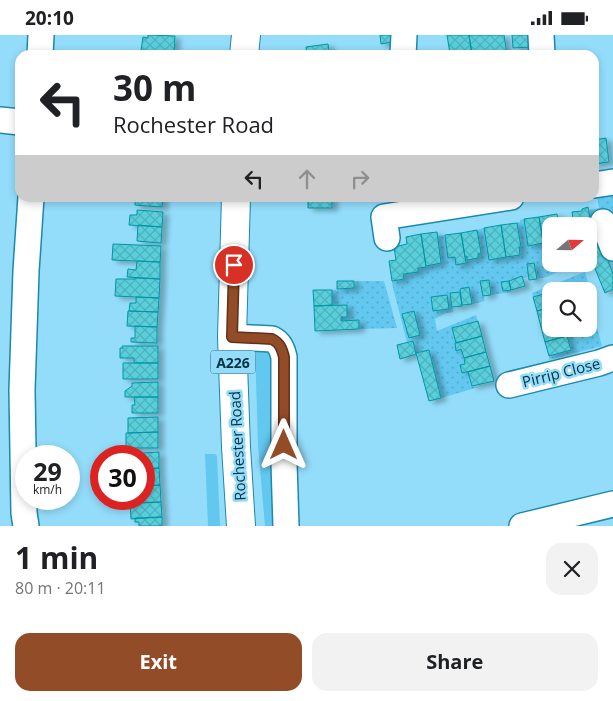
<!DOCTYPE html>
<html lang="en">
<head>
<meta charset="utf-8">
<style>
	:root { --surface:#fff; --page:#f2f2f2; --text:#202124; --muted:#757577; --accent:#934c28 }
	body { margin:0; font-family:"Open Sans",sans-serif; background:var(--page); color:var(--text); height:100vh; display:flex; flex-direction:column; font-size:19px; white-space:nowrap }
	* { box-sizing:border-box; margin:0 }
	p { font-size:16px; color:var(--muted) }
	.icon { flex:none; width:28px; height:28px; fill:none; stroke:currentColor; stroke-width:2; stroke-linecap:round; stroke-linejoin:round }
	.map { position:relative; height:491px; overflow:hidden }
	.panel { display:flex; flex-direction:column; background:var(--surface); flex:1 }
	.panel>* { flex:none }
	.hud { position:absolute; left:15px; top:15px; width:584px; height:152px; border-radius:15px; box-shadow:0 2px 8px #0003; background:#fff; color:var(--text); overflow:hidden }
	.needle { width:32px; rotate:70deg }
	.fabs { position:absolute; left:542px; top:182px; display:grid; gap:10px }
	.fabs a { display:grid; place-items:center; width:55px; height:55px; border-radius:10px; background:var(--surface); box-shadow:0 2px 8px #0003; font-size:25px }
	.speed { position:absolute; left:15px; top:410px; display:flex; gap:10px; font-size:25px; font-weight:700; text-align:center }
	.speed>* { display:grid; place-content:center; width:65px; height:65px; border-radius:50%; background:var(--surface); box-shadow:0 2px 8px #0003; line-height:1 }
	.speed small { font-size:12px; font-weight:400 }
	.speed .limit { border:8px solid #d22; background:#fff; color:#111 }
	.pin { position:absolute; display:grid; place-items:center; width:42px; height:42px; color:#fff; margin:-21px; border:2px solid #fff; border-radius:50%; box-shadow:0 1px 5px #0007 }
	.me { position:absolute; width:55px; margin:-28px; rotate:0deg; stroke-linejoin:round; filter:drop-shadow(0 0 4px #0008) }
	.turn { display:flex; align-items:center; gap:18px; height:105px; padding:0 15px; font-size:22px }
	.turn .icon { width:65px; height:65px; stroke-width:2.5 }
	.turn b { display:block; font-size:35px; line-height:42px }
	.lanes { display:flex; align-items:center; height:48px; padding:0 15px; background:#0003; justify-content:center; gap:25px; direction:ltr }
	.lanes .off { opacity:.35 }
	.round { display:grid; place-items:center; flex:none; width:52px; height:52px; border-radius:15px; background:var(--page) }
	.head { display:flex; align-items:center; justify-content:space-between; height:85px; padding:0 15px }
	h1 { font-size:30px; font-weight:700; line-height:38px }
	.button { display:flex; gap:10px; margin-top:auto; padding:10px 15px }
	.button a { flex:1; height:58px; border-radius:15px; background:var(--accent); color:#fff; font-size:20px; font-weight:700; line-height:58px; text-align:center }
	.button a+a { background:var(--page); color:var(--text) }
	.status { display:flex; justify-content:space-between; align-items:center; height:35px; padding:0 25px; background:var(--surface); direction:ltr }
	.status svg { height:14px; fill:currentColor }
	.map>svg:first-child { display:block }
	.green { fill:#63c8ef }
	.garden { fill:url(#garden-dots) }
	.building { fill:url(#building-cross-hatch); stroke:#0197a4; filter:url(#shadow) }
	.lines { fill:none; stroke-linecap:round; stroke-linejoin:round }
	.minor-casing { stroke:#1b89ac; stroke-width:28 }
	.major-casing { stroke:#1b89ac; stroke-width:30 }
	.minor { stroke:#fff; stroke-width:25 }
	.major { stroke:#fff; stroke-width:28 }
	.route-casing { stroke:#60311a; stroke-width:12 }
	.route { stroke:#934c28; stroke-width:9 }
	.labels { text-anchor:middle; dominant-baseline:central; stroke-width:5; stroke-linejoin:round; paint-order:stroke }
	.shield { fill:#93ddfb; stroke:#31667a; stroke-width:1 }
	.shield-label { font-size:14px; font-weight:bold; fill:#073342 }
	.street-label { font-size:15px; fill:#073342; stroke:#93ddfb }
</style>
</head>
<body>
<div class="status"><b>20:10</b><svg viewBox="0 0 49 12"><path d="M0 12V9h3v3zM5 12V6h3v6zM10 12V3h3v9zM15 12V0h3v12zM26 1h20v11H26zM47 4h2v5h-2z"/></svg></div>
<div class="map">
<svg width="613" height="491" viewBox="0 0 613 491">
	<defs>
		<pattern id="garden-dots" width="8" height="8" patternUnits="userSpaceOnUse" patternTransform="scale(1.25)"><rect width="8" height="8" fill="#63c8ef"/><path d="M2 2h.1M6 6h.1" fill="none" stroke="#54acce" stroke-width="1.8" stroke-linecap="round"/></pattern>
		<pattern id="building-cross-hatch" width="8" height="8" patternUnits="userSpaceOnUse" patternTransform="scale(1.25)"><rect width="8" height="8" fill="#5acfdc"/><path d="M0 0l8 8M0 8l8-8" fill="none" stroke="#4db2be"/></pattern>
		<filter id="shadow"><feDropShadow dx="5.5" dy="3" stdDeviation="2.5" flood-color="#0004"/></filter>
	</defs>
	<rect width="100%" height="100%" fill="#93ddfb"/>
	<path class="green" d="M255,312L276,318L280,491H265L258,411Z
		M205,419H215L217,421L220,491H208Z"/>
	<path class="garden" d="M613,159V180L591,189L589,175L599,173L597,161Z
		M524,184L528,211L543,208L544,211L551,210V229H571V230L547,242L529,245V242L523,243L522,241L509,246L511,257L484,261L485,266L473,269H472L469,252L460,254V257L450,258L453,277L446,278L435,284L437,296L476,280L478,286L452,293L456,308L455,309L456,315L461,314L465,329L460,330L462,338L468,337L472,351L479,352L441,363L429,315L416,318L413,306L407,307L392,249V246L404,244L403,239L418,237V233L441,228L437,201L445,200L448,223L455,222L456,230L466,228L465,222L467,221L468,225L481,218L477,195L484,193L489,224L520,220L519,212H521L517,188L520,187V185Z
		M585,237L592,262L589,263L602,311L549,325V321L571,315L565,294H589V256H551V257L533,262L532,258Z
		M354,246H384L397,293L359,294L358,285L341,286V282H347V270H332V255L353,253Z"/>
	<path class="building" d="M148,0L175,1L174,18L141,15L143,2L148,3Z
		M380,0H397L398,6L381,9Z
		M447,0H469L472,20H443L450,19Z
		M469,0H504L507,20H472Z
		M512,0H530L531,12L513,13Z
		M328,9L329,16L335,15L336,20H307L306,12Z
		M150,16L174,18L173,20H150Z
		M606,103L609,127L594,129V105Z
		M135,162H163L162,172L135,170Z
		M308,162H332V173H308Z
		M588,172L591,189L584,190V191H574L572,177L582,176V174Z
		M137,175L163,177L162,192L129,190L130,180H137Z
		M557,179L559,191H551V210L544,211L539,182Z
		M539,182L543,208L528,211L524,184Z
		M517,188L521,212H519L520,220L506,222L501,190Z
		M594,189L613,239V254L605,258L589,219V191L584,190Z
		M138,190L162,192L161,208L137,206Z
		M501,190L506,222L489,225L484,193Z
		M477,195L481,218L478,219V223L467,225V221L465,222L461,198Z
		M437,197L441,228L426,231L421,199Z
		M461,198L466,228L456,230L455,222L448,223L445,200Z
		M421,199L426,232L418,233V237L403,239L404,244L392,246L389,226L396,225L394,212L407,209L406,202Z
		M113,209L161,211L160,227L112,225Z
		M137,226L160,227V244L127,242L128,234L136,235Z
		M534,228L537,244L529,245L527,229Z
		M522,241L525,251L511,255L509,246Z
		M135,243L160,244L159,263L115,261L116,244H135Z
		M489,245L491,260L483,261L480,246Z
		M337,246H354V253L337,254Z
		M509,246L511,255L503,256L501,247Z
		M469,252L472,269L462,270L460,254Z
		M313,255H332V270L314,271Z
		M460,257L462,271L452,272L450,258Z
		M551,257V272L537,276L533,262Z
		M447,260L449,274L433,276L431,262Z
		M136,262L159,263L158,277L129,276L130,268H136Z
		M347,270V282H341V286L359,285V294L315,296L314,271Z
		M551,272V290L541,292L537,276Z
		M128,276L158,277L157,292L127,291Z
		M414,276L420,300L409,303L402,279Z
		M478,286L482,301L456,308L452,293Z
		M551,290V294H565L567,301L545,307L541,292Z
		M135,291L157,292V308L131,307V303H135Z
		M482,301L486,317L464,323L461,314L456,316L455,308Z
		M567,301L571,315L549,321L545,307Z
		M413,306L416,319L400,324L397,310Z
		M122,311H158V328H134V323H120V313H123Z
		M429,315L441,363L429,366L416,318Z
		M486,317L490,331L462,338L460,330L465,329L464,323Z
		M123,328H158V344H123Z
		M490,331L494,346L472,351L468,337Z
		M158,347V362H125V356L132,351V348Z
		M134,362H158V378H132V370H135Z
		M158,382V397L128,398V383Z
		M158,397V413H126V398Z
		M159,417V433L144,434V421H126V419Z
		M159,433L160,450L144,451V434Z
		M160,450L161,467L138,468V464H144V451Z
		M161,467L162,482L131,484L130,468Z
		M162,482V491H139V487H135V483Z"/>
	<g class="lines">
		<defs>
			<path id="minor" d="M541,0L542,20
				M40,20L41,0
				M403,20L404,0
				M0,85L20,87
				M594,150L613,147
				M603,187L613,213
				M387,203L384,182L511,162
				M232,302L272,304C280,308 282,314 284,322V428L286,491
				M509,350L599,328L613,323
				M26,491L24,478L22,355L26,236L31,162
				M522,491L613,469"/>
			<path id="major" d="M244,20L246,0
				M236,162L232,302L236,412L241,491"/>
		</defs>
		<use href="#minor" class="minor-casing"/>
		<use href="#major" class="major-casing"/>
		<use href="#minor" class="minor"/>
		<use href="#major" class="major"/>
	</g>
	<g class="lines">
		<defs>
			<path id="route" d="M234,230L232,302L272,304C280,308 282,314 284,322V410"/>
		</defs>
		<use href="#route" class="route-casing"/>
		<use href="#route" class="route"/>
	</g>
	<g class="labels">
		<rect class="shield" x="210.5" y="315.5" width="45" height="23" rx="4"/>
		<g class="shield-label">
			<text x="233" y="327">A226</text>
		</g>
		<g class="street-label">
			<text transform="translate(561 337) rotate(-14)">Pirrip Close</text>
			<text transform="translate(237 411) rotate(-93)">Rochester Road</text>
		</g>
	</g>
</svg>
<div class="fabs">
<a><svg class="needle" viewBox="-14 -14 28 28"><path d="M0-13l5 13h-10z" fill="#e53935"/><path d="M0 13l5-13h-10z" fill="#757577"/></svg></a>
<a><svg class="icon" aria-label="search" viewBox="0 0 24 24"><circle cx="10" cy="10" r="6"/><path d="M15 15l6 6"/></svg></a>
</div>
<div class="speed"><div>29<small>km/h</small></div><div class="limit">30</div></div>
<div class="pin" style="left:234px;top:230px;background:#d93025"><svg class="icon" aria-label="arrive" viewBox="0 0 24 24"><path d="M6 21V4h12l-3 4 3 4H6"/></svg></div>
<svg class="me" style="left:284px;top:410px" viewBox="-20 -20 40 40"><path d="M0-17L14 15 0 8-14 15z" fill="#934c28" stroke="#fff" stroke-width="4"/></svg>
<div class="hud">
<div class="turn"><svg class="icon" aria-label="left" viewBox="0 0 24 24"><path d="M17 20v-9H6M10 6l-5 5 5 5"/></svg><div><b>30 m</b>Rochester Road</div></div>
<div class="lanes"><svg class="icon" aria-label="left" viewBox="0 0 24 24"><path d="M17 20v-9H6M10 6l-5 5 5 5"/></svg><svg class="icon off" aria-label="ahead" viewBox="0 0 24 24"><path d="M12 20V5M6 11l6-6 6 6"/></svg><svg class="icon off" aria-label="right" viewBox="0 0 24 24"><path d="M7 20v-9h11M14 6l5 5-5 5"/></svg></div>
</div>
</div>
<section class="panel">
<div class="head"><div><h1>1 min</h1><p>80 m · 20:11</p></div><a class="round"><svg class="icon" aria-label="close" viewBox="0 0 24 24"><path d="M6 6l12 12M18 6L6 18"/></svg></a></div>
<div class="button"><a>Exit</a><a>Share</a></div>
</section>
</body>
</html>
